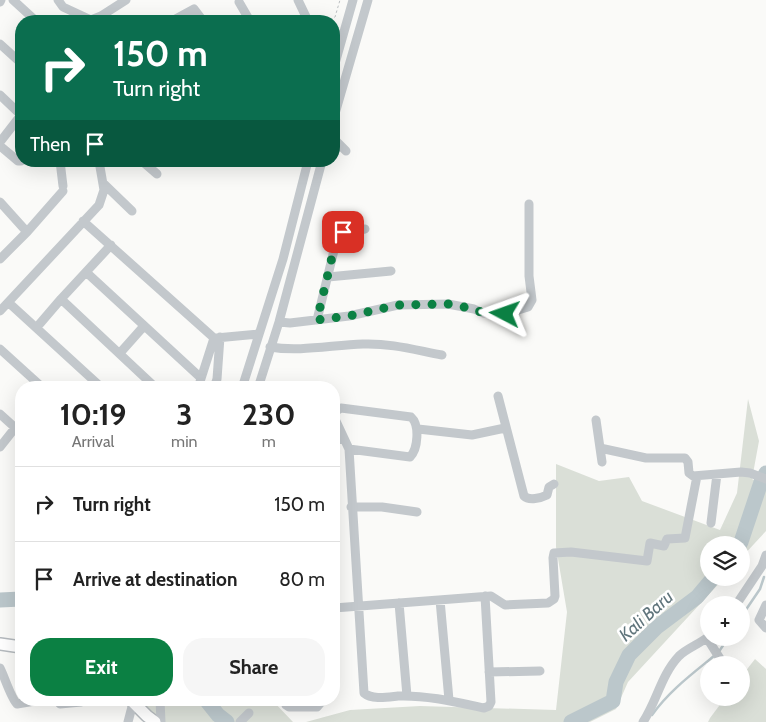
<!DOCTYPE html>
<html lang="en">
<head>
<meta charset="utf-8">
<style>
	:root { --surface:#fff; --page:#f6f6f6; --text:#222; --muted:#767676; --line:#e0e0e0; --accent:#0b8043 }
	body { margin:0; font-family:Cabin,sans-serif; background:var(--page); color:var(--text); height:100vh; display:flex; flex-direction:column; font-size:19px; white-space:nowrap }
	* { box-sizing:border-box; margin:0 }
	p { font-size:16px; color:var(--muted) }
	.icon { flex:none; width:28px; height:28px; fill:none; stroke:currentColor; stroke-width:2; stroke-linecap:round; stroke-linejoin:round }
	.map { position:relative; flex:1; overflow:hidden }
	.drawer { position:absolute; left:15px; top:381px; width:325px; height:325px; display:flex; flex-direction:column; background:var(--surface); border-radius:20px; box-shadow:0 5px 20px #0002 }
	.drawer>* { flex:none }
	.hud { position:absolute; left:15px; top:15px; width:325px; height:152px; border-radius:20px; box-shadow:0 5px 20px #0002; background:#0b6e4f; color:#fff; overflow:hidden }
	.tools { position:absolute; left:700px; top:536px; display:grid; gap:10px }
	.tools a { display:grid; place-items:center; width:50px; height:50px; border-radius:50%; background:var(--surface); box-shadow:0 5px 20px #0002; font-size:25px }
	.pin { position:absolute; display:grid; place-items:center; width:42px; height:42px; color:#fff; margin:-21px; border-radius:10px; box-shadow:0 2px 8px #0006 }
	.me { position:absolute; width:55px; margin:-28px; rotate:274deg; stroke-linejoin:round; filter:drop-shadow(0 0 4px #0008) }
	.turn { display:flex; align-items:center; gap:18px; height:105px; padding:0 15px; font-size:22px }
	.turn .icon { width:65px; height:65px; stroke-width:2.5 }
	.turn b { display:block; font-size:35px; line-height:42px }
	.then { display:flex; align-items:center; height:48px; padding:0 15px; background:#0003; gap:10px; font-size:19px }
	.eta { display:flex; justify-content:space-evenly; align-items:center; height:85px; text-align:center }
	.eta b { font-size:30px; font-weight:800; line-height:35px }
	.primary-button { display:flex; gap:10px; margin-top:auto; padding:10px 15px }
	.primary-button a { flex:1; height:58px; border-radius:20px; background:var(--accent); color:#fff; font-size:20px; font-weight:800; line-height:58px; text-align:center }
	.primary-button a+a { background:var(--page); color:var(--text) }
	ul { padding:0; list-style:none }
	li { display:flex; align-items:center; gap:15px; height:75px; padding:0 15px; border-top:1px solid var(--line) }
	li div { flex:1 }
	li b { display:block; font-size:19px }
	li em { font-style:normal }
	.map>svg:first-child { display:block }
	.green { fill:#dadfd7 }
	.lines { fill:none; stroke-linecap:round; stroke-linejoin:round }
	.stream { stroke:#bbc7cb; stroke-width:2.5 }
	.river { stroke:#bbc7cb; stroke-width:15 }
	.major-casing { stroke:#b5babe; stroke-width:14 }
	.path { stroke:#bbbfc2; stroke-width:1; stroke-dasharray:2.5 2.5; stroke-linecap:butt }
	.minor { stroke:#c3c8cc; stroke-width:9 }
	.major { stroke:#fff; stroke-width:11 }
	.route { stroke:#0b8043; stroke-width:9; stroke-dasharray:0 16.2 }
	.labels { text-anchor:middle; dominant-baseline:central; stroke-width:5; stroke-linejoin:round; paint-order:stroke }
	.water-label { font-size:18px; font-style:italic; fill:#60757c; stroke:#fff }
</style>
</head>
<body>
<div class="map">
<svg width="766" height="722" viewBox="0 0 766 722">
	<rect width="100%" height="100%" fill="#fafaf8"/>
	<path class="green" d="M748,399L759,441L752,479L766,487V531L741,558V545H709V578H724L628,682L616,709L590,722H306L350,710L420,706L556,710L567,612L556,547V464L599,481L629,477L642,501L720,530L737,493Z
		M755,659L766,669V722H708L710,718L725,698H741V677Z
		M149,700H272L293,722H154L142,712Z"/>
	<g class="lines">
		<path class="stream" d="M741,617L760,589L764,577
			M720,650L728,638
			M652,715C669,691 692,674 714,656"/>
		<path class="river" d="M739,545L741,542L761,482L766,473
			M0,600L21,599
			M206,700L218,715L227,722
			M571,722L613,701L616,682L629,655L657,627L697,597L713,578"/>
		<defs>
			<path id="major" d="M0,644L21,647
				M131,700L147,716L155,722"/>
		</defs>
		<use href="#major" class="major-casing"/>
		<path class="path" d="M331,21L335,17L340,0"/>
		<path class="minor" d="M13,0L36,21
			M58,0L63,7L91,20L101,16L126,0
			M298,0L308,21
			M0,2L1,0
			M239,2L250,21
			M172,21L194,9L203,21
			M0,44L21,63
			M334,67L353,0
			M0,95L21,115L0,142
			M334,117L368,0
			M334,139L346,151
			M0,146L18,161H21
			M60,161L63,186
			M142,161L157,174
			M103,183L132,211
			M0,202L27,232
			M83,221L214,338L198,388
			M0,259L27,232L63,191
			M86,272L201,378
			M328,277L391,271
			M61,299L156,388
			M9,303L102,388
			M0,311L99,205L104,190L99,161
			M317,320L338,234L365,229
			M279,322L290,323L349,316L398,305L448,304L474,309L483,313L505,314L528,307L532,300L529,276V204
			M37,327L61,299L111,245
			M216,338L258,334
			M270,347C300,352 332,345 363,344C391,343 415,350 442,355
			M0,349L43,388
			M120,353L144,326
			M214,388L217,379L220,337
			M242,388L283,259L308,161
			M258,388L279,322L322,161
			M498,396L524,496C529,501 541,498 547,495L549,487L554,484
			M334,412L341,408L411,417C420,425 418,449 410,457L349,449
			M0,414L21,433
			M334,417L349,449L364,693C372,700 388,697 398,696C427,695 456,702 484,708L489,706L491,702L485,596
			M596,420L602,462
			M418,429L472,435L505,428
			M334,441L343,438
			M0,447L15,428
			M600,448L646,458H685L688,462L689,473L693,476L741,472L750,473L766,479
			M351,507H382L417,512
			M711,523L717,474
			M440,600L449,700
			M399,603L407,696
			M736,605L762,566L766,555
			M766,605L759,620L766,628
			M334,608L491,596L505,605L548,603L554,599L555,596L553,558L554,553L571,552L647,561L650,543L664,546L667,539L685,538L697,476
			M707,638L724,665
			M0,668C5,678 11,698 17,704L41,700
			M489,672L540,671
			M57,700L60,704L81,702L84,700
			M160,700L161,722
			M284,700L286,705L289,707H317L323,700
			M128,722L133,703L135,700
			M240,722L249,713
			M643,722C657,701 661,675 679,656C687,648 700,644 709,636"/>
		<use href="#major" class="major"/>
	</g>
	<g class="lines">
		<path class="route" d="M343,232L339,233L337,236L317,320L349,316L398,305L448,304L474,309L483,313L505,314"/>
	</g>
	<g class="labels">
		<g class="water-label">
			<text transform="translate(646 616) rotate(-42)">Kali Baru</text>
		</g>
	</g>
</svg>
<div class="tools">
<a><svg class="icon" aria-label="layers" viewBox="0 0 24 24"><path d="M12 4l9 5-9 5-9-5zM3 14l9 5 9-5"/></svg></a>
<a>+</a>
<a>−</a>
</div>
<div class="pin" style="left:343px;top:232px;background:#d93025"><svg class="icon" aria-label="arrive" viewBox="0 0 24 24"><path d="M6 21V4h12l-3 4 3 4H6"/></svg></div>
<svg class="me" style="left:505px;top:314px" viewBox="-20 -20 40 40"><path d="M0-17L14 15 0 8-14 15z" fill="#0b8043" stroke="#fff" stroke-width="4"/></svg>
<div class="hud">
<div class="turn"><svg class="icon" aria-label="right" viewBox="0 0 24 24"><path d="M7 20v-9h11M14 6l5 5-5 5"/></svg><div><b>150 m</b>Turn right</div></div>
<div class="then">Then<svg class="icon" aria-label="arrive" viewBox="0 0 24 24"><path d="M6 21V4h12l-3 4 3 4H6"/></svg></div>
</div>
<section class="drawer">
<div class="eta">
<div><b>10:19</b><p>Arrival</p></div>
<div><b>3</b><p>min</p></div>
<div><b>230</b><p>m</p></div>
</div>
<ul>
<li><svg class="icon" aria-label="right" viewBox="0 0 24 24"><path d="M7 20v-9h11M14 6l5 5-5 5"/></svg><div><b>Turn right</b></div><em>150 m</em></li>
<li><svg class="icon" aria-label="arrive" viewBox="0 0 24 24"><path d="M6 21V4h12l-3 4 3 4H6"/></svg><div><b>Arrive at destination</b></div><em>80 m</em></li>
</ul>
<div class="primary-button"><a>Exit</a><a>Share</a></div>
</section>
</div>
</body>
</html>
